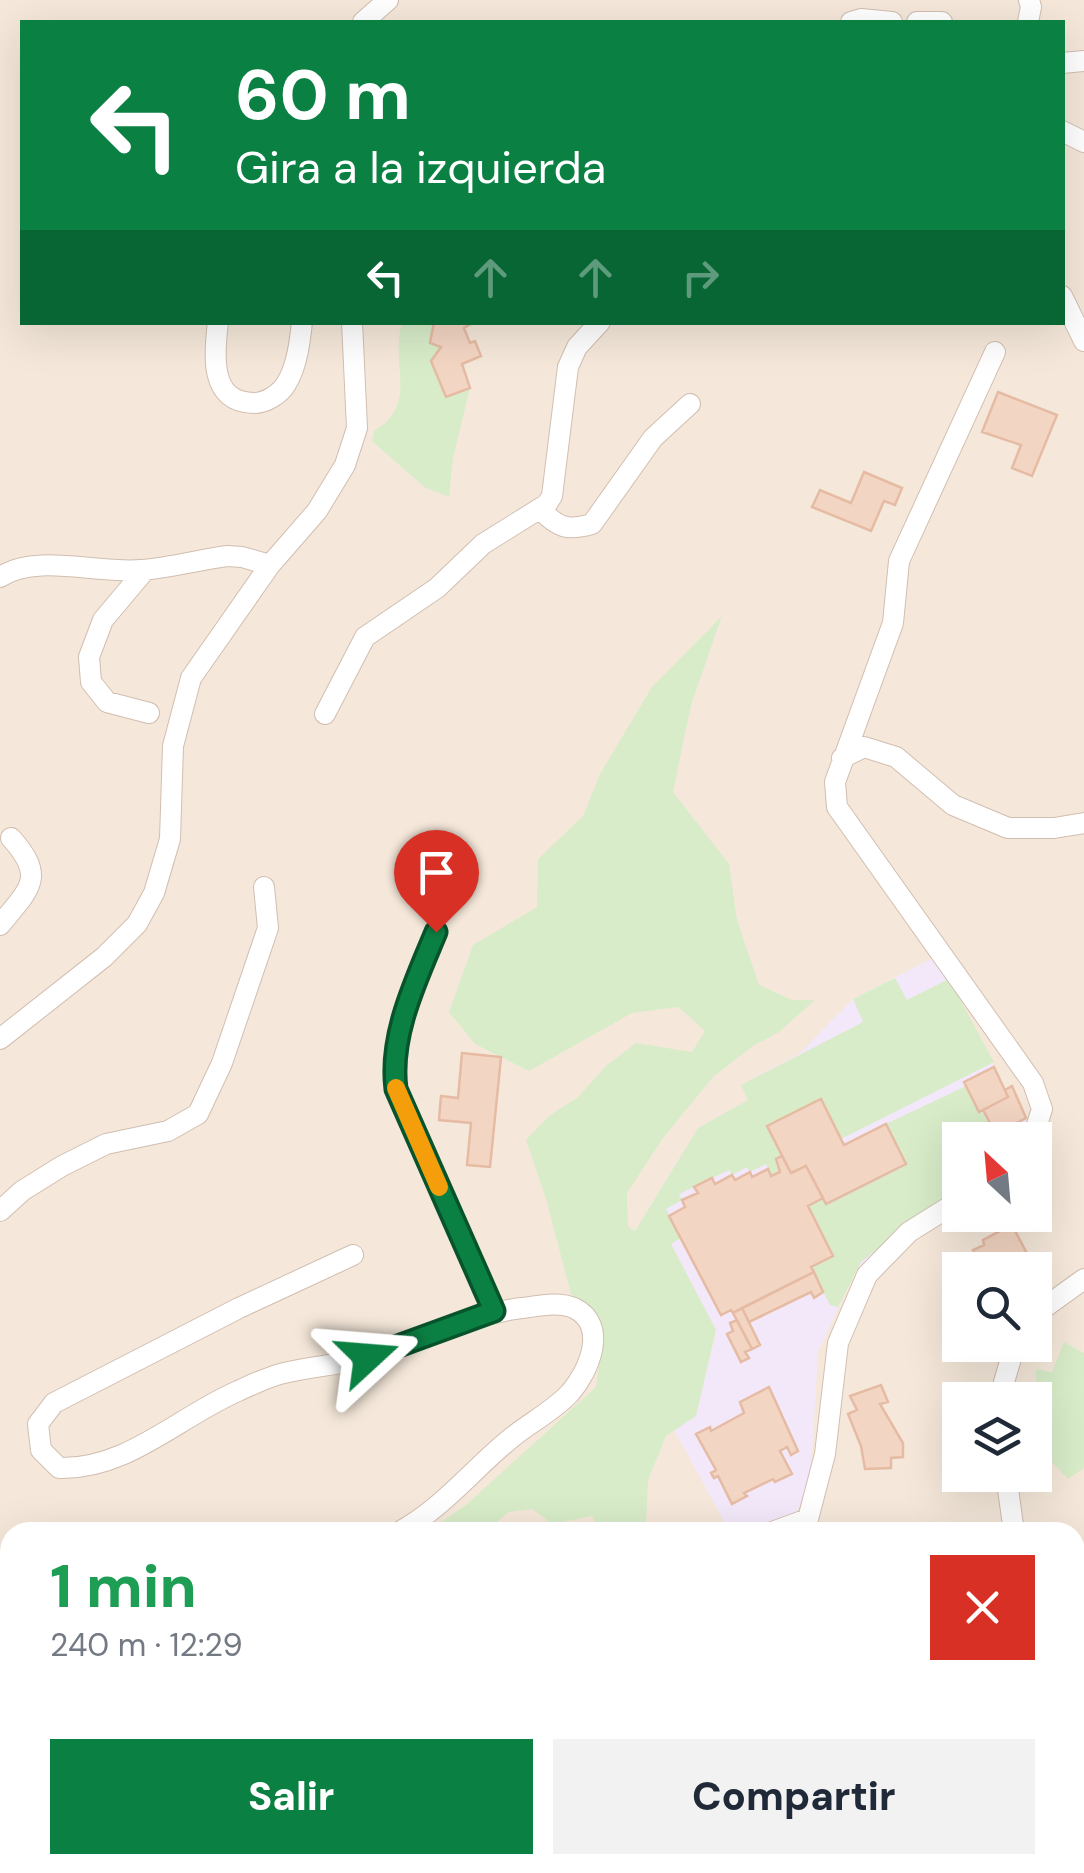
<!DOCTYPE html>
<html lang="es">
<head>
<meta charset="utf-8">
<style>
	:root { --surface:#fff; --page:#f2f2f3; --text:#1f2937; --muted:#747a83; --accent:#0b8043 }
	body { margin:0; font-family:"DM Sans",sans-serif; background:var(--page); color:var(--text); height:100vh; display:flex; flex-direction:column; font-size:38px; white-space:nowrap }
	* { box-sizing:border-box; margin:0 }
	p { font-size:32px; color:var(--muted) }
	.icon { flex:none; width:55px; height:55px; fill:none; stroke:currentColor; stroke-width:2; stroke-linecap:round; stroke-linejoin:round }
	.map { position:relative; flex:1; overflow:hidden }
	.sheet { position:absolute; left:0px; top:1522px; width:1085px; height:352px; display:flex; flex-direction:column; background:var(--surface); border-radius:30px 30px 0 0; box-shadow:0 10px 40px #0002 }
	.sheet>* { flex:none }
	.top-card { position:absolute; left:20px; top:20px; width:1045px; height:305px; border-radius:0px; box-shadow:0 10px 40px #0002; background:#0b8043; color:#fff; overflow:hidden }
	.needle { width:65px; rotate:334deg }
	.buttons { position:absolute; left:942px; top:1122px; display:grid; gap:20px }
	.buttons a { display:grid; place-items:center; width:110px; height:110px; border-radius:0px; background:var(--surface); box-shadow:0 10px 40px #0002; font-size:50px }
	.pin { position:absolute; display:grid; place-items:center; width:85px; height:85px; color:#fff; margin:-102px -42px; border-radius:50% 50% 50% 0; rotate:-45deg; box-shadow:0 0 10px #0007 }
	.pin .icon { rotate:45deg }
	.me { position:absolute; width:110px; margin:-55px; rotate:71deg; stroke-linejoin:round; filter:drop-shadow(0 0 8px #0008) }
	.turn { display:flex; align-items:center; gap:35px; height:210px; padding:0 50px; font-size:45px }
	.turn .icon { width:130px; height:130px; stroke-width:2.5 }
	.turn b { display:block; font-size:70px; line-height:85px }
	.lanes { display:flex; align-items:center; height:95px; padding:0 50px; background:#0003; justify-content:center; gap:50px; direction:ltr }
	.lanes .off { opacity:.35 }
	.round { display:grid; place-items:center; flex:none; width:105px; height:105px; border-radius:0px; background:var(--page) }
	.headline { display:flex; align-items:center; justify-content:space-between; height:170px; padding:0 50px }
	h1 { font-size:60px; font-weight:800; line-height:75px; color:#1e9e55 }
	.action { display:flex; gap:20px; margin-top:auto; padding:20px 50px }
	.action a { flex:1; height:115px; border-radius:0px; background:var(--accent); color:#fff; font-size:40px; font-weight:800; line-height:115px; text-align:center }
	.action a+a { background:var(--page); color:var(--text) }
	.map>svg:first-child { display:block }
	.residential { fill:#f5e8da; fill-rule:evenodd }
	.education { fill:#f3e8fa }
	.green { fill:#d8ecc9 }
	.building { fill:#f3d5c3; stroke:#e6bba3; stroke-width:2.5 }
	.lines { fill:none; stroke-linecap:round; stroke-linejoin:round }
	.minor-casing { stroke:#d1beb0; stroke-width:22 }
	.minor { stroke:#fff; stroke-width:20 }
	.route-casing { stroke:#07532c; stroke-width:25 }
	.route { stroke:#0b8043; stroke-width:18 }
	.slow { stroke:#f59e0b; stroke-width:18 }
</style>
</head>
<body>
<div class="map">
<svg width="1084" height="1873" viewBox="0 0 1084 1873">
	<rect width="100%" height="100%" fill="#fdf6ec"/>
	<path class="residential" d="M0,0H1084V1873H0ZM22,22H1062V322H22ZM960,1140H1035V1215H960ZM960,1270H1035V1345H960ZM960,1400H1035V1475H960ZM10,1532H1075V1865H10Z"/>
	<path class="education" d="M933,958L949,979L1005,1089L1012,1086L1026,1118L1033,1116L1029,1140H960L900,1231L854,1272L818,1352L810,1487L797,1511L745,1532H730L674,1430L696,1416L716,1330L671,1244L635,1231L698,1128L748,1100L741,1085L799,1054L853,999Z"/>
	<path class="green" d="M402,323H434L441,347L431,361L446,396L470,388L453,458L449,497L424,487L372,441L374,431C420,404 389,363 402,323Z
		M722,616L691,705L673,792L729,864L737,920L759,985L792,1000H815L779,1032L753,1046L713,1077L663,1138L627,1193L628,1227L635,1231L698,1128L748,1100L741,1085L863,1022L853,999L895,978L907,1000L949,979L994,1062L841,1139L820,1099L767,1126L782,1156L780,1172L771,1176L766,1164L750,1172L747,1167L732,1175L729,1170L679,1194L682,1200L666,1209L681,1238L671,1244L716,1330L696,1416L666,1436L648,1480L646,1524L641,1532H600L592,1516L552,1524L532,1509L509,1512L485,1532H427L467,1504L596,1387L602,1343L593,1312L571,1294L546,1199L526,1140L549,1116L578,1097L607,1065L636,1043L692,1052L705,1031L678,1007L632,1013L529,1071L475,1044L449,1012L473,945L537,907L538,859L583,816L600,774L652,687Z
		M966,1086L999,1140H960V1193L900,1231L861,1262L838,1307L830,1305L811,1267L832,1255L808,1206L823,1198L827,1204L905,1164L886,1124Z
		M1064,1342L1084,1353V1468L1068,1479L1035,1444L1036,1369L1052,1372Z
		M1075,1823L1084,1840V1873H990L988,1865H1075Z"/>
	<path class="building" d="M434,322H474L464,328L470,343L475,341L481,356L462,364L470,388L446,397L431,361L441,347L430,343Z
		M998,392L1057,415L1032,476L1012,468L1021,445L982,432Z
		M864,472L902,488L895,505L884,501L871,531L812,507L820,490L851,503Z
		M462,1053L501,1057L490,1167L467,1165L471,1123L439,1120L441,1096L458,1098Z
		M994,1067L1008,1097L979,1112L964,1082Z
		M1012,1086L1026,1118L1009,1127L1016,1140H999L983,1110L1008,1097L1005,1090Z
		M821,1099L844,1145L886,1124L906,1164L826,1204L806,1166L791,1173L767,1126Z
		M782,1156L791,1173L806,1166L823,1198L808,1206L833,1256L811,1267L814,1272L733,1313L731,1310L721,1315L669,1216L685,1207L682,1200L698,1193L694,1187L712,1178L715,1184L732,1175L735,1180L750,1172L752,1177L768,1169L771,1176L780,1172L776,1159Z
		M1012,1225L1033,1265L1022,1270H984L973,1250L984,1245L983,1240Z
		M814,1272L823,1292L814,1298L811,1292L749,1322L742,1308Z
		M742,1308L760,1345L752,1349L733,1313Z
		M737,1320L752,1349L745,1352L749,1358L741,1362L727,1334L733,1331L730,1323Z
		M881,1385L888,1402L880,1404L903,1443V1457L891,1458V1468L865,1469L861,1446L848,1414L857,1410L850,1396Z
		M769,1387L798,1451L791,1455L787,1447L780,1451L792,1474L775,1482L773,1479L744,1493L747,1496L732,1504L718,1476L714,1478L711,1473L716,1470L696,1434L710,1427L711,1431L744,1413L740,1402Z"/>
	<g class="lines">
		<defs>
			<path id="minor" d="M363,22L388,0
				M851,22L861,19L892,22
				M917,22H942
				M1028,22L1031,7L1029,0
				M1062,63L1084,61
				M1062,131L1084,142
				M1062,296L1084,341
				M218,322C214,354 209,403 254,403C266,403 280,394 286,384C297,367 300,341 302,322
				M995,352L899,561L893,623L835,782L837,807L1033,1083L1042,1109L1032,1140
				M541,510C558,528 568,531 592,524L653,438L690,404
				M145,570L103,620L89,657L91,682L107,702L149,713
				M0,577C36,553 98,574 141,570C169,568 198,560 227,556L242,557L270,565
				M325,714L365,637L437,588L483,544L547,504L552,496L568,367L577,347L600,322
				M842,758L864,747L896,757L953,805L1008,828H1054L1084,823
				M0,925C29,889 47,878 11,838
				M435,932C416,980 389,1035 396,1089L494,1311
				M0,1039L104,957L137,924L154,893L170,839L173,746L191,678L270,565L317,511L345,465L357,428L352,322
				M0,1211L22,1191L62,1166L106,1144L168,1131L198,1114L222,1063L268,928L264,887
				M353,1255L239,1308L54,1403L38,1424L41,1450L59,1468C127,1470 178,1417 238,1391C251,1385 266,1378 280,1374C310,1366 341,1365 370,1357C421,1342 469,1314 522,1308C538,1306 558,1301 574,1308C609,1325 589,1371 570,1393C552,1412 529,1423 510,1439C472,1470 443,1508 399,1532
				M1035,1318L1041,1310L1084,1279
				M1004,1400V1382L1015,1345
				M1006,1475L1014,1532
				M772,1532L808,1519L825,1454L838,1343L867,1275L909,1232L960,1200
				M1075,1771L1084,1763
				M1075,1807L1084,1799
				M432,1865L450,1873
				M33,1873L38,1865
				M164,1873L170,1865"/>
		</defs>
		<use href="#minor" class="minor-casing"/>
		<use href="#minor" class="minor"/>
	</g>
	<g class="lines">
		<defs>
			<path id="route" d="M368,1357L494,1311L396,1089C389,1036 416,980 436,932"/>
		</defs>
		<use href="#route" class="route-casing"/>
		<use href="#route" class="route"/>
		<path class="slow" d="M396,1088L439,1187"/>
	</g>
</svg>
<div class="buttons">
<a><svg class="needle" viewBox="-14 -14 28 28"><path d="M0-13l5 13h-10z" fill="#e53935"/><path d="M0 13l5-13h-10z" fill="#747a83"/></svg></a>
<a><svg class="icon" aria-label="search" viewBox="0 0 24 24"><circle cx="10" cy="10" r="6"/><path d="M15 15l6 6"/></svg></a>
<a><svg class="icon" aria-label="layers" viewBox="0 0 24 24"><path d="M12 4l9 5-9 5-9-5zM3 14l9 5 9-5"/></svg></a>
</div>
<div class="pin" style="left:436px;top:932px;background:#d93025"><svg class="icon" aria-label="arrive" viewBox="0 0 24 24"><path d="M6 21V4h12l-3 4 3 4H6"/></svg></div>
<svg class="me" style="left:368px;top:1357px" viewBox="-20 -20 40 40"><path d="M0-17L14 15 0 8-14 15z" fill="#0b8043" stroke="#fff" stroke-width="4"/></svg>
<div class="top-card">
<div class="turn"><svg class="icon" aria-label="left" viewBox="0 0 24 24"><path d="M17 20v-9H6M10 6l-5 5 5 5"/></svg><div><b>60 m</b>Gira a la izquierda</div></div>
<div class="lanes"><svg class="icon" aria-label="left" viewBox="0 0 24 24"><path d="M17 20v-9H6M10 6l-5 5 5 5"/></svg><svg class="icon off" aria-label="ahead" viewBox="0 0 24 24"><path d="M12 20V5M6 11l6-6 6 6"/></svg><svg class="icon off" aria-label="ahead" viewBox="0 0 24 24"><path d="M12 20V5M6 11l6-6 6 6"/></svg><svg class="icon off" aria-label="right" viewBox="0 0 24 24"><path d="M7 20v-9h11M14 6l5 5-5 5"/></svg></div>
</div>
<section class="sheet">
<div class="headline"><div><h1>1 min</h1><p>240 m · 12:29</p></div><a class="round" style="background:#d93025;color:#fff"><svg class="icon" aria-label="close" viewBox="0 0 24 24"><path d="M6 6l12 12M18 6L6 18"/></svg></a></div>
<div class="action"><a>Salir</a><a>Compartir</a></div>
</section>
</div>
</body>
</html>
